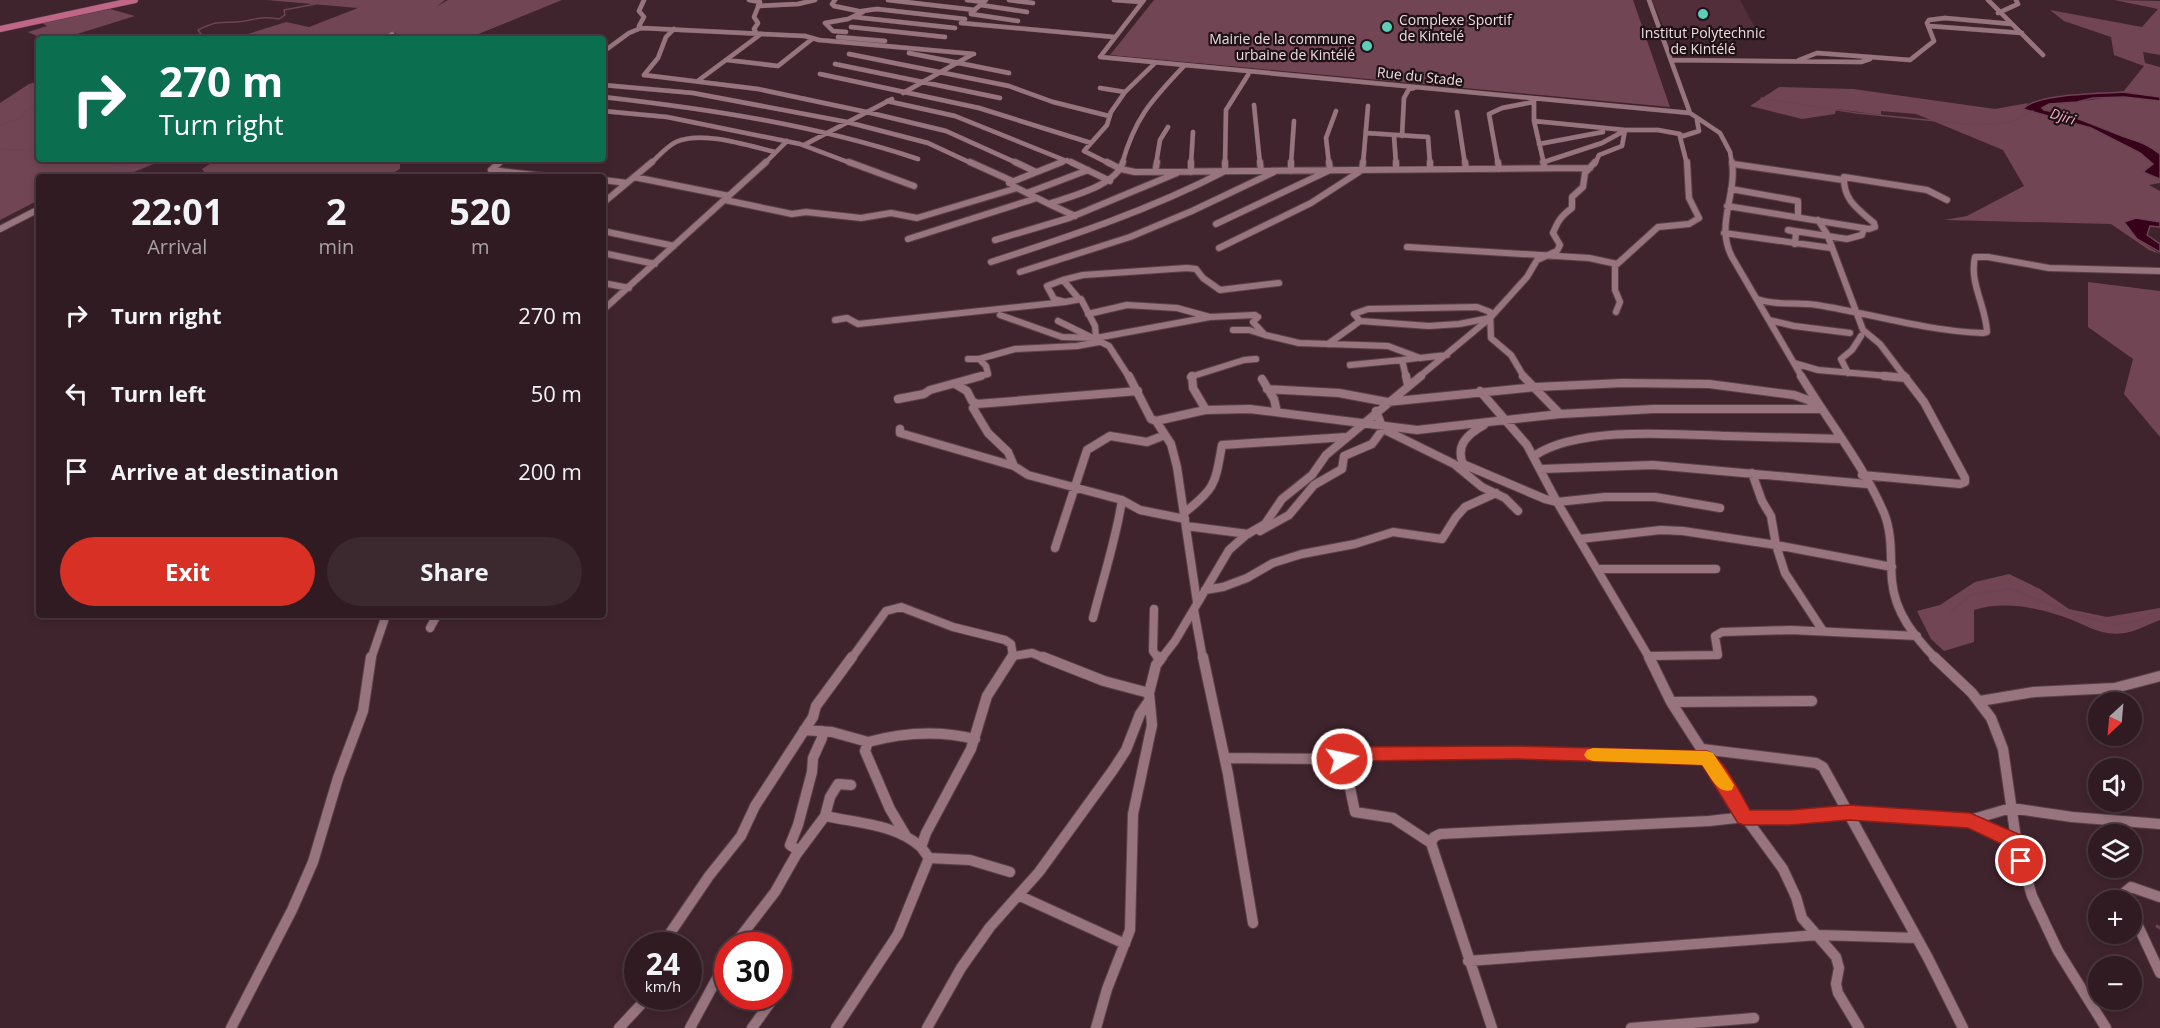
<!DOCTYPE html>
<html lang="en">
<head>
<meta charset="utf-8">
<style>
	:root { --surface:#301b22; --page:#3c282f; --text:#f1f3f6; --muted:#a8a1a5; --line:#4b3940; --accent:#d93025 }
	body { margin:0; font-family:"Open Sans",sans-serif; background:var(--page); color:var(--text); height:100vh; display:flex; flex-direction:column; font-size:22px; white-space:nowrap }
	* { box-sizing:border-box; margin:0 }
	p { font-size:20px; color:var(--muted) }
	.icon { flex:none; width:33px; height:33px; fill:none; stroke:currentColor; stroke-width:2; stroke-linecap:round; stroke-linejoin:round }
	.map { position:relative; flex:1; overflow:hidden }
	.side { position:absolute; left:36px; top:174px; width:570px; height:444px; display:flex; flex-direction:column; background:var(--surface); border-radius:6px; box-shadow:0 3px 9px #0003,0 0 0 2px var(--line) }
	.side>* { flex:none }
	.hud { position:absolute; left:36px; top:36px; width:570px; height:126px; border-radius:6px; box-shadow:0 3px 9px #0003,0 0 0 2px var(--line); background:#0b6e4f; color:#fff; overflow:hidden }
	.needle { width:39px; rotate:206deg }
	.fabs { position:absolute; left:2088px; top:692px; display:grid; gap:12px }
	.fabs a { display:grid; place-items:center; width:54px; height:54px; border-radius:50%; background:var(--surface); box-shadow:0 3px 9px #0003,0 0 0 2px var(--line); font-size:30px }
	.speed { position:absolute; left:624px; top:932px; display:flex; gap:12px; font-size:30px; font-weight:700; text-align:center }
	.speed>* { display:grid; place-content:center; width:78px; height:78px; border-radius:50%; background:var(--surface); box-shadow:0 3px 9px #0003,0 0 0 2px var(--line); line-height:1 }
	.speed small { font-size:15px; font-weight:400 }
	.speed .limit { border:9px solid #d22; background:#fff; color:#111 }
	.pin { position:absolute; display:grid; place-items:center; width:51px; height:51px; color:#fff; margin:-26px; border:3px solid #fff; border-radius:50%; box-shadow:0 2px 6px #0007 }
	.me { position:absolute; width:66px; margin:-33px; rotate:80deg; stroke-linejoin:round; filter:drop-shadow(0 0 4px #0008) }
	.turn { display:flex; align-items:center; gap:21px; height:126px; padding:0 24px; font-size:27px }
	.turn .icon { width:78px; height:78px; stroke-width:2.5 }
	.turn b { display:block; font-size:42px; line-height:51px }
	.eta { display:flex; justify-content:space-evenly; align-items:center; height:102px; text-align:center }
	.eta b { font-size:36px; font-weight:700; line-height:42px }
	.primary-button { display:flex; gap:12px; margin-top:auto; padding:12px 24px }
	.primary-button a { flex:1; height:69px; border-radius:36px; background:var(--accent); color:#fff; font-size:24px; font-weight:700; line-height:69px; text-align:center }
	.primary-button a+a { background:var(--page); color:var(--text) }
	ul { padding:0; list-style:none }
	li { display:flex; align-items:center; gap:18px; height:78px; padding:0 24px }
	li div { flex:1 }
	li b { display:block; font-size:22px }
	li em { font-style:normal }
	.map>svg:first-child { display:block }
	.built { fill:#512e39 }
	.green { fill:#714553 }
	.water { fill:#370119; stroke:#6e4355; stroke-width:1.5 }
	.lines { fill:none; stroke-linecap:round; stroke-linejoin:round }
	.stream-far2 { stroke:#6e4355; stroke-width:1.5 }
	.stream-far1 { stroke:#6e4355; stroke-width:2 }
	.stream { stroke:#6e4355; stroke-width:3 }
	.minor-far3-casing { stroke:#5a424a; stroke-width:5 }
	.minor-far2-casing { stroke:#5a424a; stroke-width:8 }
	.minor-far1-casing { stroke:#5a424a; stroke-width:10 }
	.minor-casing { stroke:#5a424a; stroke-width:12 }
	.major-casing { stroke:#5a424a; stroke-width:7 }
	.minor-far3 { stroke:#97747e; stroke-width:4.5 }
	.minor-far2 { stroke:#97747e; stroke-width:6 }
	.minor-far1 { stroke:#97747e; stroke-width:8 }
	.minor { stroke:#97747e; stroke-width:10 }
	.major { stroke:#c06686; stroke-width:6 }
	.route { fill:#d93025; stroke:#8d1f18; stroke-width:1.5 }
	.slow { fill:#f59e0b }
	.poi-dot { fill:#5dceb9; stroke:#1f1216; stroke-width:2 }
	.labels { text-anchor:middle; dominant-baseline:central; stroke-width:4.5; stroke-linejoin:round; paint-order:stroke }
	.far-poi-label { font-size:14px; fill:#efdce1; stroke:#1f1216; text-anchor:start }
	.far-street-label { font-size:14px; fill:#efdce1; stroke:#1f1216 }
	.far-water-label { font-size:14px; font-style:italic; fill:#fbafc6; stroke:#1f1216 }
</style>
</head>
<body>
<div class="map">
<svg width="2160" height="1028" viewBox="0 0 2160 1028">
	<rect width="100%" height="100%" fill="#40242d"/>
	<path class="built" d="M1652,0H1740L1759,35L1664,28Z"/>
	<path class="green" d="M266,0H445L436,7L448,0H562L466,39H388L397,34L393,32L381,39H232L286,22L309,27L358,8Z
		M1154,0H1633L1670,107L1110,55Z
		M2114,0L2160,1V55L2143,52L2145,63L2160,67V97L2123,92L2144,66L2114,55L2111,37L2064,21L2050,10L2142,27L2158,9Z
		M110,9L135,16L61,39H43L28,32L47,26L42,23Z
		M39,81V159H166L134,172L140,177H39V200L0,220V103L29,84Z
		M1779,87L1853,89L1995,109L2028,103L2024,109L2091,128L2140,153L2153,164L2144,172L2160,179V183L2149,185L2160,191V222L2136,218L2137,239L2160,254L2149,250L2111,224L1944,220L1967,216L2024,186L2003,150L1916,114L1881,111V115L1836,109L1835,114L1802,119L1750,106Z
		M2124,97L2160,101V154C2142,140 2136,142 2117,134C2090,124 2073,115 2044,110L2042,107C2053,102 2064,104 2075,102C2092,100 2107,97 2124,97Z
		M218,159H381L383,162L400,164V169L391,174L374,177H208L202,169Z
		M2088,282L2160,291V437L2124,394L2133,359L2088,327Z
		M2009,574L2040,589L2069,609L2107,617L2160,608V620C2149,624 2137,631 2125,633C2100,637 2086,624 2064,617C2036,607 2002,601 1974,610V642L1944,651L1931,639L1917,611L1940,605L1975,582Z"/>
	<path class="water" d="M2123,92L2160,97V101L2124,97L2093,98L2077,102L2049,104L2042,108L2044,110C2074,115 2090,124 2117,134C2136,142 2142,140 2160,154V179L2143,172L2153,164L2140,153L2091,128L2023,109C2037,93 2100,94 2123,92Z
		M2136,218L2160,222V227L2150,226L2147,235L2160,244V252L2137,239L2124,222Z"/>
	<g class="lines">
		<path class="stream-far2" d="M182,39L201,34L198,30C217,21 216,23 236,22C255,21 257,15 279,19L285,15L284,10L316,4L321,0
			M1761,98L1857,113L1976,125L2011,122L2033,111
			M0,125L23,117L21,114L39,103
			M0,149L39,151
			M95,159L128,167L139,177"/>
		<path class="stream-far1" d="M1951,611L1971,595L2011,589L2068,612L2115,625L2140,620L2153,612H2160"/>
		<path class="stream" d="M2157,926L2160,928"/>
		<defs>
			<path id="minor-far3" d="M749,0L760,2L754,17L758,23L754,29L757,34
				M835,0L832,4L834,6L863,12L848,19L825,23L833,31L846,32
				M888,0L975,10
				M967,0L984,2
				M1009,0L1033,3
				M1114,0L1142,2
				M1144,0L1100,57L1690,113
				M1649,0L1690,113L1720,133L1730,152L1732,164
				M1988,0L2043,55
				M981,5L1027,12
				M758,6L798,4L815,0
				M862,11L877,9L965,19
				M971,13L986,0
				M1998,13L2018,4L2016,0
				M971,14L1018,21
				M854,17L955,28
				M961,23L1114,37
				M1929,26L2022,33
				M851,27L945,37
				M642,28L639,26L644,17L639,11L644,0
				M838,37L885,41
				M385,39L392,34
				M603,52L629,33L641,28L805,36L819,40L974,54
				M909,53L1009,73
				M849,54L1009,86L1053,102L1109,116
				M727,60L778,66L812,39
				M1671,60L1861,62L1870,59
				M1799,60L1817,53L1910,60L1934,41L1927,23L1929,20L1945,18L2012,24
				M835,64L1000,98
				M820,74L979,108L1091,143
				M644,75L758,89L871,113L946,131L1019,164
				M644,75L658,58L666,37L674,29
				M699,80L761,34
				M603,85L693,93L847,122L928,143L973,164
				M1100,88L1125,92
				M903,93L973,54
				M603,97C709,109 816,125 918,159
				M1534,99V121L1544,164
				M887,101L955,116L1074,164
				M1254,105L1260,164
				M603,111L667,117L800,144L853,164
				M1457,112L1465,164
				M1534,121L1625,130
				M1366,133L1428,137L1430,164
				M1394,136L1396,164
				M1402,136L1404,98L1409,89L1414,88
				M1539,144L1603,132
				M804,145L892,99
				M1544,162L1602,143L1624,131
				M499,164L504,159
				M650,164C658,157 667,146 676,142C701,130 749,146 775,152
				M764,164L787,141
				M1058,164L1067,160
				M1110,164L1084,151L1107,125L1111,112L1125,92L1155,63
				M1122,164C1135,117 1152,100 1184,66
				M1156,164L1160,140L1168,127
				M1191,164L1193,132
				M1225,164L1226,110L1248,75
				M1291,164L1294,121
				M1329,164L1326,138L1336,111
				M1363,164L1368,106
				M1498,164L1489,114L1502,108L1533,102
				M1595,164L1599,155L1622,146L1625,130H1658L1680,134
				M1687,164L1680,137L1699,131L1697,120"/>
			<path id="minor-far2" d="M500,162L491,170L553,177
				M849,162L914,186
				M970,162L1012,181
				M1015,162L1036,172
				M1071,162L1110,181
				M1107,162L1121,169L1135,172L1590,168
				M1260,162L1261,171
				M1291,162V171
				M1396,162V169
				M1430,162V169
				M1465,162L1466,169
				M1498,162L1499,169
				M1543,162L1544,165
				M1732,162C1737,195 1715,225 1732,257L1802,377
				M1733,164L1843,180
				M1155,172L1157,162
				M1191,172V162
				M634,177L729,196
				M603,180L627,183
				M1009,183L1062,162
				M1013,186L1049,204C1071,196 1116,186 1123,162
				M1731,189L1798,201V216
				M1027,193L1088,170
				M725,200L792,214L806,212L861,218L891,213L917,218L1017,188
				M603,203L652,162
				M1049,204L1075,216
				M1727,206L1869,229L1875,227L1874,223C1858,209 1843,200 1844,177L1927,190L1947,200
				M1818,220L1827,234L1863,330L1880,344L1905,377
				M1216,224L1330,170L1329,162
				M0,229L39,209
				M603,231L674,246
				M1724,233L1831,248
				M908,239L1037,198
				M995,240L1069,218L1177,173
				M1795,244L1796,232L1788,230L1847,239L1862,235L1864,228
				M1407,247L1589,258L1617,264
				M1219,248L1311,203L1362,170L1363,162
				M603,253L655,264
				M991,262C1071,236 1150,210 1225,171V162
				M1020,272L1130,237L1192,211L1274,172
				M1063,280L1083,275L1187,268L1196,269L1203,278L1220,290L1279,283
				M603,283L629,288
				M1079,299L1063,280L1047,286L1054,299L1065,302L1081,299L1095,326L1096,338
				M1757,299C1776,306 1797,302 1817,305C1873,314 1926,331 1983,333L1987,332C1986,306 1969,283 1975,257H1988L2049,268L2160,271
				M603,310L766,162
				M1616,312L1620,302L1615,290V266L1658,227L1689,224L1699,218L1689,198L1687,162
				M1000,315L1062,337L1096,338L1210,317L1177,308L1127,305L1088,314
				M1210,317L1255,315L1258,317L1253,322L1265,335L1249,330H1233
				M835,320L847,318L858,324L1065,302
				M1769,320L1794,326L1850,333
				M1058,321L1109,346L1129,377
				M1360,321L1354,314L1368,309L1477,307L1490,312L1491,338L1511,355L1524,377
				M1265,335L1299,343L1388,346L1420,358L1447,355
				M1328,344L1360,321L1429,326L1459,324L1490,318
				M968,359H979L986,366L988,374L975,377
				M979,359L1015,349L1077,346L1099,342
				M1794,363L1818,370L1900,377
				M1350,365L1402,360
				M1848,373L1841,359L1852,350L1861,336
				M1190,377L1244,360L1256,359
				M1406,377L1402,360L1417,358
				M1419,377L1490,318L1527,277L1537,260L1557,251L1560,245L1553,233C1558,221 1561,216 1572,208V197L1583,187L1585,173L1595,162"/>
			<path id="minor-far1" d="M1129,376L1151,419L1156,421L1205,410L1250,409L1417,430L1560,414L1654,409H1822
				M1192,376L1193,388L1206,410
				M1406,376L1408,385
				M1523,376L1560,414
				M1801,376C1828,421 1863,464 1884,513C1893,535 1890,558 1892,581C1895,613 1914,636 1936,659
				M1884,376L1906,378
				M1262,379L1274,399L1277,412
				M955,384L967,391L972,401L977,404
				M1267,389L1339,393L1387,402L1536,387L1623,383L1709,384L1794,395L1808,400L1819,408
				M1480,391L1527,445L1557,502L1650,659
				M898,399L924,394L930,390L981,376
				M1376,411L1383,429L1454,464L1482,487L1505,498L1518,511
				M1156,421L1171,444L1177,467L1197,602
				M1484,425C1468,434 1455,445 1463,464L1545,499L1557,502L1605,497H1655L1720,508
				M900,429V433L1014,466L1028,475L1122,500L1140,510L1185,519
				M1534,456C1578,426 1674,434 1727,436C1766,437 1804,438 1842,439
				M1014,466L1008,452L988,433L973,408L977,404L1138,391
				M1541,469L1653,465L1867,484
				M1752,473L1762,501L1771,516L1776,545L1785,573L1823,631
				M1862,475L1960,484L1965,482V478L1924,402L1904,376
				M1184,513C1216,488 1215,484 1222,445L1347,437
				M1186,526L1248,534
				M1260,531L1289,515L1314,485L1342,469L1344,456L1372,444L1383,429
				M1580,539L1661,530L1683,531L1776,545L1892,567
				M1055,548L1087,450L1110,436L1147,442L1165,435
				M1599,569H1716
				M1205,590L1223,587L1247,578L1273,563L1302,554L1355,544L1393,532L1442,539L1456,517L1465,507L1496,493
				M1154,609L1153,651L1159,659
				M1194,610L1203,659
				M1093,618C1103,578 1116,540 1122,500
				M430,628L437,615
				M1013,656L1032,653L1047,659
				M1649,656L1718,655L1715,636L1722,632L1791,630L1917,636
				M371,659L386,615
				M851,659L886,611L901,607L953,627L1005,640L1011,644L1013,656L1011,659
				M1161,659L1175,641L1229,550L1246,535L1265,524L1282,499L1312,475L1326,455L1421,376"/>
			<path id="minor" d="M1043,657L1104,681L1149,693
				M1158,657L1160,660
				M1203,657L1228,774L1253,923
				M1649,657L1671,702L1745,817L1783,869L1796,897L1802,918L1836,957L1839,968L1836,984L1838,993L1859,1028
				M1934,657L1972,693L1991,718L2003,749L2017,846L2032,896L2058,951L2106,1028
				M1980,701L2034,692L2115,688L2160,676
				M1671,702L1812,701
				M804,730L832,732L868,742
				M1702,749L1816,763L1823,767L1928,958L1963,1028
				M1225,758L1342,759
				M825,816L830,797L838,784L851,785
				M1970,820L2011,808L2072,817L2160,824
				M906,836L890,809L865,751L868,742C904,732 938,730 975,739
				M1431,843L1434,837L1440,834L1709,821L1745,817L1790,818L1849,812L1970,820L2016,842
				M799,851L790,845L798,825L812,772L813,758L822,738V731
				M929,858L970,860L1010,872
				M1020,896L1125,944
				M2126,900L2125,892L2131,887L2160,897
				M2132,913L2160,973
				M662,945L709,876L741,836L755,806L813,717L816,706L852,657
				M734,945L775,892L796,855L825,816C857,823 895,824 921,847
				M1468,961L1818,935L1917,938
				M231,1028L292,910L313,862L338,778L363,711L371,657
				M619,1028L649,996
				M690,1028L728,958
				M752,1028L770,1003
				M836,1028L898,934L929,858L921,847L926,833L971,749L987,696L1012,657
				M927,1028L961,968L990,927L1039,872L1113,770L1126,750L1140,714L1149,701
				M1096,1028L1107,989L1130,930L1133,814L1152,725L1149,693L1156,665L1162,657
				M1492,1028L1431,843L1393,818L1355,812L1343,755L1518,753L1707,758
				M1631,1028L1754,1018"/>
			<path id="major" d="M0,29L135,0"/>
		</defs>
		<use href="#minor-far3" class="minor-far3-casing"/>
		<use href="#minor-far2" class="minor-far2-casing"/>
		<use href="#minor-far1" class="minor-far1-casing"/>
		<use href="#minor" class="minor-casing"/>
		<use href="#major" class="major-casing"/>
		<use href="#minor-far3" class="minor-far3"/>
		<use href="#minor-far2" class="minor-far2"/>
		<use href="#minor-far1" class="minor-far1"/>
		<use href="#minor" class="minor"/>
		<use href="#major" class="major"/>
	</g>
	<path class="route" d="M1518,746L1707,751C1723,756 1741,795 1750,810H1790L1849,805L1970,813L2023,836L2030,861L2028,867L2021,869L2015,867L2008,847L1968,828L1849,820L1790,825H1744L1738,823L1702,765L1518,759L1351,761L1342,766L1336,764L1334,759L1341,749L1347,747Z"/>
	<path class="slow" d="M1593,748L1707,751L1713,753L1734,785L1732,790C1717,795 1710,775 1702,765L1593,761L1587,759L1584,755L1587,750Z"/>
	<g class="poi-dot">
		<circle cx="1703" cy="14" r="6"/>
		<circle cx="1387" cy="27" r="6"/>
		<circle cx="1367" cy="46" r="6"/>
	</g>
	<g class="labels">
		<g class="far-poi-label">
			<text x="1399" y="19">Complexe Sportif<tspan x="1399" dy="16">de Kintelé</tspan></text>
			<text x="1703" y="32" text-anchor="middle">Institut Polytechnic<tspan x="1703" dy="16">de Kintélé</tspan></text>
			<text x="1355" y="38" text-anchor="end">Mairie de la commune<tspan x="1355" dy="16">urbaine de Kintélé</tspan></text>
		</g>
		<g class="far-street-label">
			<text transform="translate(1420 76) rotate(6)">Rue du Stade</text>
		</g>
		<g class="far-water-label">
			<text transform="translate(2063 116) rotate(17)">Djiri</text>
		</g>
	</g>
</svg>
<div class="fabs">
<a><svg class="needle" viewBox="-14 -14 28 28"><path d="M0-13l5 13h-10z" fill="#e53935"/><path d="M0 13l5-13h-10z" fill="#a8a1a5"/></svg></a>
<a><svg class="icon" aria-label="sound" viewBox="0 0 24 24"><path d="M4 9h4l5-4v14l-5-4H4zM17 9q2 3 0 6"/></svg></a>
<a><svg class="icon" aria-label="layers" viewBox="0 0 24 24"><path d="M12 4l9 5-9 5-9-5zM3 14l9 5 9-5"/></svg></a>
<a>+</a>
<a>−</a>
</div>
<div class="speed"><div>24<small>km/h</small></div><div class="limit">30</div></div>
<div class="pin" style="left:2021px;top:861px;background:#d93025"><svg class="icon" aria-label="arrive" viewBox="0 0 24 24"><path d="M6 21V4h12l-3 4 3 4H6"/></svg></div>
<svg class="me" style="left:1342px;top:759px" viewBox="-20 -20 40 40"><circle r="17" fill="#d93025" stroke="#fff" stroke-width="3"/><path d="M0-11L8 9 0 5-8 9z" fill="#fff"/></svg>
<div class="hud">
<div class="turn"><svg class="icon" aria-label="right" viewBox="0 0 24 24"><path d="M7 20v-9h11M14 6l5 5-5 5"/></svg><div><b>270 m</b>Turn right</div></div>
</div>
<section class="side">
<div class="eta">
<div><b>22:01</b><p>Arrival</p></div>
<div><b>2</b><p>min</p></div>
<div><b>520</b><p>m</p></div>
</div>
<ul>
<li><svg class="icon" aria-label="right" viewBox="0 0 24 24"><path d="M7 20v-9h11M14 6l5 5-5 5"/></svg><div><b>Turn right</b></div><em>270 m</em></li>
<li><svg class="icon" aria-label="left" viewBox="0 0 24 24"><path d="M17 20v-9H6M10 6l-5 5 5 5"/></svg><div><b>Turn left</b></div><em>50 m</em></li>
<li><svg class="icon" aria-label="arrive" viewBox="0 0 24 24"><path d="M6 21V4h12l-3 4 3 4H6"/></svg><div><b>Arrive at destination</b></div><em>200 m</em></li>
</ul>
<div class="primary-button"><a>Exit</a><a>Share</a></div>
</section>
</div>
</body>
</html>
